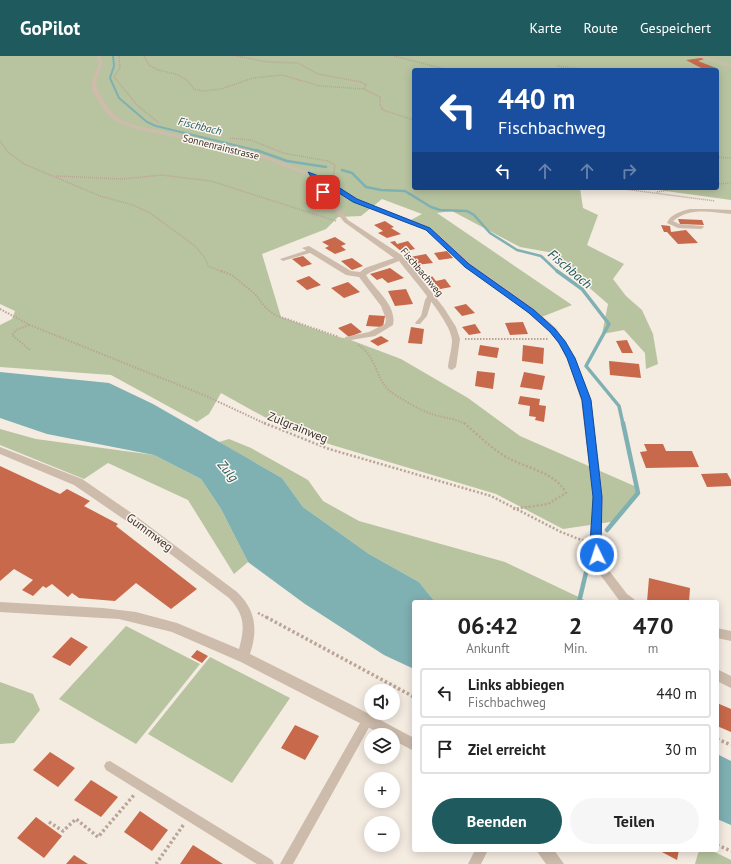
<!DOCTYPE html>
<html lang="de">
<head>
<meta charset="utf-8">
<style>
	:root { --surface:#fff; --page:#f6f6f6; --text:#222; --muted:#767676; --line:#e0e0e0; --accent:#1f5a5e }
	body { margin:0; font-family:"PT Sans",sans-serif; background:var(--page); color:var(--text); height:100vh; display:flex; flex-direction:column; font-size:15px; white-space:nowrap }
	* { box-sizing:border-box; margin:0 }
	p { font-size:13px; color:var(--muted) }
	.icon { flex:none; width:22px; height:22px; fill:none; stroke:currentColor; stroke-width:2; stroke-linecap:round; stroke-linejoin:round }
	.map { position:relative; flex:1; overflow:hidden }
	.drawer { position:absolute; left:412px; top:544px; width:307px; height:252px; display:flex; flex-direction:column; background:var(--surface); border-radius:4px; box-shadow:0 2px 10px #0003 }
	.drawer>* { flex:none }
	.banner { position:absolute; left:412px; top:12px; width:307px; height:122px; border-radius:4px; box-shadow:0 2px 10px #0003; background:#1a4fa0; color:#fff; overflow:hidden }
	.controls { position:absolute; left:364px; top:628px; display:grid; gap:8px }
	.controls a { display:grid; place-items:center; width:36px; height:36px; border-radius:50%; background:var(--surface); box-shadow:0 2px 10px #0003; font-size:20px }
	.pin { position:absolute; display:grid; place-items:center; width:34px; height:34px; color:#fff; margin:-17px; border-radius:8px; box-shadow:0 2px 6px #0006 }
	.me { position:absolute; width:44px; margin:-22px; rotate:356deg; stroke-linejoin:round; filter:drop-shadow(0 0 3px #0008) }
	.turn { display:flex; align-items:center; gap:14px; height:84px; padding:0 20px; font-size:18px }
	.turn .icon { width:52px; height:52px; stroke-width:2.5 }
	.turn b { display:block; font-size:28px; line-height:34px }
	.lanes { display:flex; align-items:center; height:38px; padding:0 20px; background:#0003; justify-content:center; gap:20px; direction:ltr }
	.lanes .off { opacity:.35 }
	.eta { display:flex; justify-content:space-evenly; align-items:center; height:68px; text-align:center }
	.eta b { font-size:24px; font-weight:700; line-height:28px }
	.cta { display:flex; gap:8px; margin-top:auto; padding:8px 20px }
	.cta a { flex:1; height:46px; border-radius:24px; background:var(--accent); color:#fff; font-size:16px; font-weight:700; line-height:46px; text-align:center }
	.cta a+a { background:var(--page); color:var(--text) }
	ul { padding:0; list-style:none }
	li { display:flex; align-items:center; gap:12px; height:50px; margin:0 8px 6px; padding:0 12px; border:2px solid var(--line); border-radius:4px }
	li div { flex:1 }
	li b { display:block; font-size:15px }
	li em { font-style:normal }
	header { display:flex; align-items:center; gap:24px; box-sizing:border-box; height:56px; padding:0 20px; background:var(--accent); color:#fff }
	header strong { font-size:19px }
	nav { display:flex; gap:22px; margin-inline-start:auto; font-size:14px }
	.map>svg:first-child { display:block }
	.green { fill:#b8c4a0 }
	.water { fill:#7fb0b2 }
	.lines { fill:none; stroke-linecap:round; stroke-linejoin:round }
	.stream-far3 { stroke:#7fb0b2; stroke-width:2 }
	.stream-far2 { stroke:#7fb0b2; stroke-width:2.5 }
	.stream-far1 { stroke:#7fb0b2; stroke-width:3.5 }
	.stream { stroke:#7fb0b2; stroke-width:4.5 }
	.building { fill:#c8694b }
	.path-far3 { stroke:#b9a596; stroke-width:1.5; stroke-dasharray:1 1; stroke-linecap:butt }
	.path-far2 { stroke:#b9a596; stroke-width:2; stroke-dasharray:1.5 1.5; stroke-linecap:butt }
	.path-far1 { stroke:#b9a596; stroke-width:2.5; stroke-dasharray:2 2; stroke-linecap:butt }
	.path { stroke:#b9a596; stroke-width:3.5; stroke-dasharray:2.5 2.5; stroke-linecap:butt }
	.service { fill:#cdbbac; fill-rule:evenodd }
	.minor { fill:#cdbbac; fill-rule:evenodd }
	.route { fill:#1a73e8; stroke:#114b97 }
	.labels { text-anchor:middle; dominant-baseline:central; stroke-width:3; stroke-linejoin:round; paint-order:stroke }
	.far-street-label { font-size:10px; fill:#3b302b; stroke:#fbf5ee }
	.far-water-label { font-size:11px; font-style:italic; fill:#1f5a5e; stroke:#fbf5ee }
	.street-label { font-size:12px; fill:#3b302b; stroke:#fbf5ee }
	.water-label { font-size:13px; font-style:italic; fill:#1f5a5e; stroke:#fbf5ee }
</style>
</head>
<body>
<header>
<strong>GoPilot</strong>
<nav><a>Karte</a><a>Route</a><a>Gespeichert</a></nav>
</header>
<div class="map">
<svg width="731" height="808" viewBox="0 0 731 808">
	<rect width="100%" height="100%" fill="#f4ebe1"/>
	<path class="green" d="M0,0H731V144L644,132H717V14H414V132H580L583,152L598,159L587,189L624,208L613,223L626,240L642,254L653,278L658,308L646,313L645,297L624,274L602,278L608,248L569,214L554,197L520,191L452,155L437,157L572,249L539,262L490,226L433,177L409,165L422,158L382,143L361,160L338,161L326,173L262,198L281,261L334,280L348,283L401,303L468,342L520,380L639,432L617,465L563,473L496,438L332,389L286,373L221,337L209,358L197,366L111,319L0,311V269L12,263L15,255L0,248Z
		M0,373L36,383L154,399L201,423L221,453L248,506L234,518L188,444L108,407L84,423L0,389Z
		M229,383L251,392L308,424L323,445L359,465L505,506L589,546H435L419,526L369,498L303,451L282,422L219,386Z
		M126,570L200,608L136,688L59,643Z
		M210,601L290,642L232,727L148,678Z
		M0,626L33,638L40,654L14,687L0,688Z
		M699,794H711L731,804V808H695Z"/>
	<path class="water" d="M0,316L109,327L153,348L282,422L303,451L369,498L419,526L435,546H414V613L384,599L305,548L248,506L221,453L201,423L154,399L47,378L0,362Z
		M717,698L731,705V769L717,763Z"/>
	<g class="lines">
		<path class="stream-far3" d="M113,0L114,10L110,22L119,42L147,66L156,70L259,95"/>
		<path class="stream-far2" d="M256,94L287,105L326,111
			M342,114L352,117L366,131L381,134L405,135L431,151L440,154L467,155L474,159L490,177L517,194L541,200L558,216"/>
		<path class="stream-far1" d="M557,215L582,233L609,268L586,310L619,350L623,368"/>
		<path class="stream" d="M607,474L638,437L623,367
			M579,546L589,504"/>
	</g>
	<path class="building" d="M701,2L704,3L698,5L716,12L705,14L686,4Z
		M678,163L702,164L704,169L680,168Z
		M385,165L394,171L391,172L401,178L387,182L378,177L383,175L374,169Z
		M661,169L670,170L671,176L686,174L698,187L678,188L667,176H664Z
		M335,181L346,188L341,190L346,194L335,198L325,192L329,190L322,186Z
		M395,185L397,188L408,185L415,193L402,196L390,186Z
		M447,195L453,202L439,204L434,197Z
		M426,198L433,207L416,209L410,201Z
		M303,200L312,208L302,211L292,203Z
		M352,202L363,210L352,214L341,205Z
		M390,212L404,222L388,227L382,222L377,224L370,218Z
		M309,220L321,229L307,234L296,225Z
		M432,220L436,225L445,223L451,231L435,234L426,221Z
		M348,226L360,236L344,242L331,232Z
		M406,233L413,248L395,250L388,235Z
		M466,248L475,257L462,260L454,251Z
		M369,259L385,260L383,271L366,270Z
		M523,266L528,278L510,279L505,267Z
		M351,267L362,276L349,281L338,272Z
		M475,268L481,277L469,279L462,271Z
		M411,271L424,273L422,288L408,287Z
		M381,280L389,285L378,290L370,285Z
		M627,284L633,297H622L616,285Z
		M480,289L499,292L497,302L478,299Z
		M523,289L544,292L543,308L522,305Z
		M609,305L639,308L641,322L610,319Z
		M477,315L495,317L493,333L475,330Z
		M524,316L545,320L542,334L520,331Z
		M520,340L540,343L539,349L546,350L544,366L535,364L536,361L529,360L530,350L518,348Z
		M644,388H663L666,395H692L699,411L646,412L640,396L647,395Z
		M0,410L60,438L67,433L90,445L84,450L118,468L116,470L197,533L171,553L136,527L115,545L79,542L72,537L68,541L52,528L46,532L43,530L33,540L22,534L33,524L14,513L0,525Z
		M727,417L731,424V430L707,431L701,418Z
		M649,522L690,532L689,546H647Z
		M71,581L88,591L70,610L52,601Z
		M197,594L208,600L202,607L191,601Z
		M717,647L731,653V676L717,670Z
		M295,669L319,680L305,704L281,692Z
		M50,696L75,712L58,731L33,714Z
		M91,724L118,741L101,761L74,744Z
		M140,755L168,774L152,795L124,776Z
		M36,761L62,780L44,802L17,782Z
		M193,789L223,808H180Z
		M660,794H679L677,804L660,795Z
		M74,799L88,808H66Z"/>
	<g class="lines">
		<path class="path-far3" d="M119,0L120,12L114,21L138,50L159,67
			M144,0L149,9L158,14L176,18L187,24L194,33L203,35L221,33L253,22L282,19L320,30L364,33L380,41V49L383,54L414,64
			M236,0L268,6L298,7L318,18L361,26L366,29L364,33
			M394,0L448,14
			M557,10L593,14
			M561,11L568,14
			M230,82L251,84L283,97L328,105L335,109L333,121
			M0,85L8,96L24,108L100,140L133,149L150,157L195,190L205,202L208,210L223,216
			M717,101L731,102
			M56,120L123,123L161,119L211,125L336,165
			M717,128L731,127
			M616,132L715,145
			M657,136L682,132"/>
		<path class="path-far2" d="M221,215L232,219L255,238L266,252L275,259L339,281
			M0,253L30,269L206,340L266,368
			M29,269L16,274L12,279L30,294
			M465,283H548
			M358,289C378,301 375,324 391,336C401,343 421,355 432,358C443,362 455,362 465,368"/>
		<path class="path-far1" d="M264,367L329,393L491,440L561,476L584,485
			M464,367C478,379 492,393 508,402C527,412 556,417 566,437L548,448L513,453
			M424,543L430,546
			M258,557L268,562"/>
		<path class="path" d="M266,561L414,641
			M717,683L731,689
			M49,766L63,775L76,763L98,781L134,739
			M717,789L731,795
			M156,808L184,768"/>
		<path class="service" d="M696,0H702L731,9V11Z
			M690,153H707L731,154V158C711,156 689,151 673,165L679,168L703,170L704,171L701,173L678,172L667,167C670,158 682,155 690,153Z
			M311,193L314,195L313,196L283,205L280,203Z
			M430,238L433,240L427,260L420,268H416L415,267L421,260L425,244L428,239Z
			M368,658L372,660L373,663L372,666L293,808H280L364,660Z
			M110,705L272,804L274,808H257L106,714L104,710L106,706Z
			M475,794H488L481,808H468Z"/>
		<path class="minor" d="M96,0H100L103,7L96,25L98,35L109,53L119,63L137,70L247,93L324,122L357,144L425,169L440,179L470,207L527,247L556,272L575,302L591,344L603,441L601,489L604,508L627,538L634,543L636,546H621L619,544L593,509L589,489L593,441L581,344L567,302L558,287L550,276L521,251L464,211L436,181L421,171L353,146L317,123L348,164L403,200L444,252L456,271L460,283L456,311L452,314L449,313L448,311C449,302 452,292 452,284C451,265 411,221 399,205L371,216L366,219C376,235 397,249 393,269L375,280L345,285V281L369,276L385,268L386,263L381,250L359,221L346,219L302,192L309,190L351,215L360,216L365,212L394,202L344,166L308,119L243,95L135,73L115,65L105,55L92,35V25L99,7Z
			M0,391L82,423L133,458L237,536C256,554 258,574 250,598L352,649L414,682V695L393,684V679H383L241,606L172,576L119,563L0,556V546L103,552L136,556L177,567L239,593C245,571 245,559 229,542L125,464L74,429L0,398Z
			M717,572L731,575V585L717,582Z
			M717,613L731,620V632L717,625Z
			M536,794H554L564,808H546Z"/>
	</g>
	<path class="route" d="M308,116L324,122L357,143L430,172L469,208L534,254L555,273L565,285L575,302L591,344L602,441L601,489L603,499L601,502H594L590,489L593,441L582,344L567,302L559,287L550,276L529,257L465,211L426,174L353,146L317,123L326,136L321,137Z"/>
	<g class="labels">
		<g class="far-street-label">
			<text transform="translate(221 91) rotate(14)">Sonnenrainstrasse</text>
			<text transform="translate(422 216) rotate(50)">Fischbachweg</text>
		</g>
		<g class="far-water-label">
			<text transform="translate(200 70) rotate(14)">Fischbach</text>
		</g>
		<g class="street-label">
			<text transform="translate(298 371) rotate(22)">Zulgrainweg</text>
			<text transform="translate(150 476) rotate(37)">Gummweg</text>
		</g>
		<g class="water-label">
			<text transform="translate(570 213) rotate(40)">Fischbach</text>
			<text transform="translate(228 415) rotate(50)">Zulg</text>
		</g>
	</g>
</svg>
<div class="controls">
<a><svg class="icon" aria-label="sound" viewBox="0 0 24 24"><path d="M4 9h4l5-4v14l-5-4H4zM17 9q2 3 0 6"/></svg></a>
<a><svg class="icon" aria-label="layers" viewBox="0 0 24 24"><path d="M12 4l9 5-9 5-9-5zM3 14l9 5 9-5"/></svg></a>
<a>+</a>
<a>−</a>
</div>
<div class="pin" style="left:323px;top:136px;background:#d93025"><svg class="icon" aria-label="arrive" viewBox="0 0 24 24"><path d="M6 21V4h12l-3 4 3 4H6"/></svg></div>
<svg class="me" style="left:597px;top:499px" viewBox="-20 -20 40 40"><circle r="17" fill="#1a73e8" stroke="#fff" stroke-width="3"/><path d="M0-11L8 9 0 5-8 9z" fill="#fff"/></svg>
<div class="banner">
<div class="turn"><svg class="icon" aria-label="left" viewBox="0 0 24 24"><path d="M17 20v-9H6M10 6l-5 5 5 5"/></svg><div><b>440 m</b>Fischbachweg</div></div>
<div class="lanes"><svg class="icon" aria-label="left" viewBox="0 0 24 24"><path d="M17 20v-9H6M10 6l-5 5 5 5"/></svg><svg class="icon off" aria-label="ahead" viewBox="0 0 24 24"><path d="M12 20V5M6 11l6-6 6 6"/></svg><svg class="icon off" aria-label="ahead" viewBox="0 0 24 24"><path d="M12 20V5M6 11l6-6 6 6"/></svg><svg class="icon off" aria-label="right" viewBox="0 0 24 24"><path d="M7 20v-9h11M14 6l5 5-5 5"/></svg></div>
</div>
<section class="drawer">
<div class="eta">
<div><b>06:42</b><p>Ankunft</p></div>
<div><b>2</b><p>Min.</p></div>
<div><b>470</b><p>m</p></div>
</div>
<ul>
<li><svg class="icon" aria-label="left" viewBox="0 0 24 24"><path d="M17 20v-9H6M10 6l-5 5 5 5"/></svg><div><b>Links abbiegen</b><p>Fischbachweg</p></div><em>440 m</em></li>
<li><svg class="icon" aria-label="arrive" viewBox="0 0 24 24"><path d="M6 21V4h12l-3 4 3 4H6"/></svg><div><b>Ziel erreicht</b></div><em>30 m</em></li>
</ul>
<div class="cta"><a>Beenden</a><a>Teilen</a></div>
</section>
</div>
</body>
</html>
